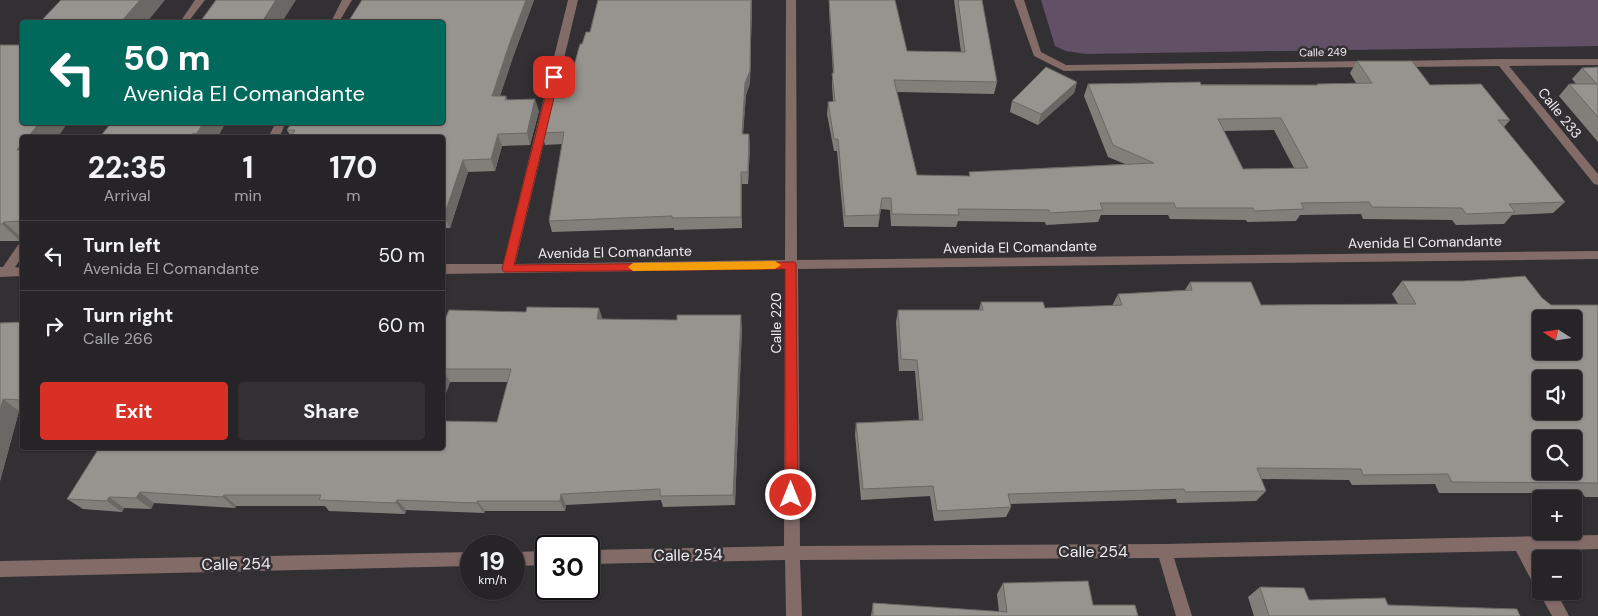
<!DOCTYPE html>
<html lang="en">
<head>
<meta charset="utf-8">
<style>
	:root { --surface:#262427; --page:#323033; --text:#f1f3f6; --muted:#a4a4a7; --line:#424144; --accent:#d93025 }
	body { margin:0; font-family:"DM Sans",sans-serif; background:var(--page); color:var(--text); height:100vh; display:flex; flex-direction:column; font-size:19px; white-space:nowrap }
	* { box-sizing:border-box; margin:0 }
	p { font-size:16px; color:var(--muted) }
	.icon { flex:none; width:28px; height:28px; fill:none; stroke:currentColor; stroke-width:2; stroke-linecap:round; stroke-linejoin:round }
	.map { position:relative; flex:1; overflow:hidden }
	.panel { position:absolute; left:20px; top:135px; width:425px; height:315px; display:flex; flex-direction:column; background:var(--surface); border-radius:5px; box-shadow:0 1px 4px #0004,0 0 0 1px var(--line) }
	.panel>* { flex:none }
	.top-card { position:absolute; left:20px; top:20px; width:425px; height:105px; border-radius:5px; box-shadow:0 1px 4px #0004,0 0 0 1px var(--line); background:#00695c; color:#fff; overflow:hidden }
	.needle { width:32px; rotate:282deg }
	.buttons { position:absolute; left:1532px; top:310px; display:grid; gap:10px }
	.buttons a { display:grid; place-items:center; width:50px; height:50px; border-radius:5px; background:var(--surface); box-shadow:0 1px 4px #0004,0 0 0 1px var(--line); font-size:25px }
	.speed { position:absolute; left:460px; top:535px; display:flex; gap:10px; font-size:25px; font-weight:700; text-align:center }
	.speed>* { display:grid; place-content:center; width:65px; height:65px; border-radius:50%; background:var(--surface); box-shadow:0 1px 4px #0004,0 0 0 1px var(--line); line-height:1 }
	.speed small { font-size:12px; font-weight:400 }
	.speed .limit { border:2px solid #111; border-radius:8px; background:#fff; color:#111 }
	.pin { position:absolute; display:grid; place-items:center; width:42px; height:42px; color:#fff; margin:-21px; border-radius:10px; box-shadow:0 2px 8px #0006 }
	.me { position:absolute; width:55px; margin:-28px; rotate:0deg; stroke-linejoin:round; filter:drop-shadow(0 0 4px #0008) }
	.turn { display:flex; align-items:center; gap:18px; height:105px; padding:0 20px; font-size:22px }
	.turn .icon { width:65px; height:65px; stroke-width:2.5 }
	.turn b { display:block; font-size:35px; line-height:42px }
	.eta { display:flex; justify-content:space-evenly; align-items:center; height:85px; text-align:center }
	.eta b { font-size:30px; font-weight:700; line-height:35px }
	.action { display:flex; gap:10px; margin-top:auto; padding:10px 20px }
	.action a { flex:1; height:58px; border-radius:5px; background:var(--accent); color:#fff; font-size:20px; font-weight:700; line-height:58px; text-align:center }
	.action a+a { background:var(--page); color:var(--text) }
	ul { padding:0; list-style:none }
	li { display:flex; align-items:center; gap:15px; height:70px; padding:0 20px; border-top:1px solid var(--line) }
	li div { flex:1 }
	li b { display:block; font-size:19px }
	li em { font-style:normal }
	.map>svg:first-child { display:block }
	.green { fill:#625067 }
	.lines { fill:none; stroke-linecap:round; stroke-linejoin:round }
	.minor { fill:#836b68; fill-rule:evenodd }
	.wall { fill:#827f7b; fill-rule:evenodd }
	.shaded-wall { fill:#6a6864 }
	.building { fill:#97948f; stroke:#6a6864; fill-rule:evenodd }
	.route { fill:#d93025; stroke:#8d1f18 }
	.slow { fill:#f59e0b }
	.labels { text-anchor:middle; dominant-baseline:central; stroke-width:5; stroke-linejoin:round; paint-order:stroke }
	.far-street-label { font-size:11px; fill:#efedf0; stroke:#333034 }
	.street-label { font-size:14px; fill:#efedf0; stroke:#333034 }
	.near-street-label { font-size:16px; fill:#efedf0; stroke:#333034 }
</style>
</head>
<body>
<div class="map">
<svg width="1598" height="616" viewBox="0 0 1598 616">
	<rect width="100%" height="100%" fill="#333034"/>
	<path class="green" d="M1041,0H1598V46L1086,54L1066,51L1055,46Z"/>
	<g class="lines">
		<path class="minor" d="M195,0H205L188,22H180Z
			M342,0H352L339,22H331Z
			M568,0H578L515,264L785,260L786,0H796L797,260L1598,251V259L798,269L800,546L1164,544L1598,535V549L1532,551L1541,567V591H1556L1569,616H1552L1541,596L1540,589L1535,587L1516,551L1174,558L1192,616H1176L1159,558L800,560L802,616H786L785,560L589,564V550L784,546L785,269L442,274V264H503Z
			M1014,0H1024L1041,52L1066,65L1371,61L1376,64L1371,67L1064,71L1034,56Z
			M1501,59H1598V65L1509,66L1598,174V185L1594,184L1499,66L1399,67L1394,64L1399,61Z
			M276,122H286L279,138H268Z
			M22,244V257L15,267L22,268V276L0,277V267H3L18,245Z
			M546,551V565L514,566V552Z
			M471,552V566L0,577V561Z"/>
	</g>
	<path class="wall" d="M362,0H534L513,57L500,96H506L507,99L539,111L530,145L502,146L495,171L468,172L450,228H442V138L291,137L287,130Z
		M598,0H752L750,83L746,95L743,134L750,146L748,184H742V228L674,230V228L552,232L549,221L562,144L545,145L542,133L565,98L582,44L590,32Z
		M829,0L907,51L961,52L954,0H982L997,82L994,94L897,92L917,175L969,176V172L1125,164L1108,157L1084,96L1088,84L1317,85V84L1356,83L1350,73L1357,61L1430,85L1510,120L1504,127L1565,202L1553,213L1512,215L1504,224L1456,225L1452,220L1363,219L1361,214L1300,215L1296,221L1247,222L1246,220L1170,219L1168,215H1101L1098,222L1046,225L1045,222L958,221L956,227L891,226L890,210L881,209L878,227H844L837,151H834L827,114L828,102L833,101L832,85V73H833L829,10ZM1274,130L1294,168L1243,169L1224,131Z
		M0,45L68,122L57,138H22V238L20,241H0Z
		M1598,67V142L1559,96L1569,84H1576L1572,79L1582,68Z
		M1077,82L1074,93L1038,125L1010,112L1012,101Z
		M112,122H226L217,138H99Z
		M1402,281L1542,298L1551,305H1598V497H1585L1582,493H1439L1435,484L1352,485L1349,480L1261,479L1266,491L1256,501L1177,503L1176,499L1010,504L1011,507L1006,517L934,521L930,496L861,500L855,434L856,423L919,420L915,371H899L896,322L898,310H979L981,302L1045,308L1112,306L1118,294L1185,290L1190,282L1261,305L1398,304L1392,294Z
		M442,319H603L742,327L735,505L663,507L661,500L566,505L565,511H485L484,513L406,510L405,514L329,511L325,506H236L235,508L154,503L151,509L124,508L122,512L83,509L67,499L497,422L508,382H450L442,404Z
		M22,322V411H19L0,481V323Z
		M1003,583L1138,616H871L873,603L999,612L997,594Z
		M1260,587L1309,600L1388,605L1520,616H1254L1248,597Z"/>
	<path class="shaded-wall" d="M140,0H165L147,22H121Z
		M276,0H296L282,22H262Z
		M526,0H534L513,57L496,108L492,96L509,45Z
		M751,0H752L750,83L746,95L742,146V134Z
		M1077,82L1074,93L1038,125L1041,114Z
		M535,99L539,111L530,145L527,133Z
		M40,122H68L57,138H27Z
		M204,122H226L217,138H200L197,133Z
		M192,134L194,138H189Z
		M498,134L502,146L495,171L491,159Z
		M749,134L750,146L748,184V172Z
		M22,143V156L17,150Z
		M463,160L468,172L450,228L444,216Z
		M741,172L742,184V228L741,217Z
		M882,198L881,209L878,227L879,215Z
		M4,222L22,238L20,241L2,224Z
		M599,308L603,320L597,319Z
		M741,315L742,327L735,505L733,495Z
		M443,369L450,382L442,404V371Z
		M3,399L19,411L0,481V410Z
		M140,492L154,503L151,509L136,498Z
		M561,494L566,505L565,511L560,501Z
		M224,495L236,506L235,508L223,497Z
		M109,497L124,508L122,512L107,501Z
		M397,500L406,510L405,514L396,503Z
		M477,501L485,511L484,513L477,503Z"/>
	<path class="building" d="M61,0H140L121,22H40Z
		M216,0H276L262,22H200Z
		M362,0H526L509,45L492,96H506L505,100L535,99L527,133L498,134L491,159L463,160L444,216H442V138H291L295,130H287L292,122H442V22H348Z
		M598,0H751L750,71L745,83L742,134H749L748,172H741V217L672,218V216L549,221L564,132L542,133L550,98H565L580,44H582L586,32H590Z
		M829,0H895L907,51L965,52L958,0H982L997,82L894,80L917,175L970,176L969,172L1154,163L1113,145L1088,84L1200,82L1201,85H1318L1317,84L1372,83L1357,61H1412L1430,85L1481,84L1510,120H1498L1565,202L1509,204L1515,212L1466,214L1462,208L1372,207L1369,202L1301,203L1304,209L1254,211L1253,208H1176L1174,203H1100L1103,210L1050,213L1049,210L958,209L959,215L892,214L891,198H882L879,215L845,216L838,139H834L828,102L835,101L832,73H834ZM1281,118L1308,168L1243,169L1218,119Z
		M22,42V122H40L27,138H22V143L17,150H22V221L4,222L2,224H0V45H20Z
		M1046,67L1077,82L1041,114L1012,101Z
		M1598,67V117L1569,84H1597L1582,68Z
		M112,122H204L197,133L192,134L189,138H99Z
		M1525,276L1542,298L1551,305H1598V483L1452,482L1448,474L1363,475L1361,469L1257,468L1266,491L1186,492L1184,489L1008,494L1011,507L937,511L933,486L863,489L856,423L923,420L917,360L901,359L898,310H983L981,302H1043L1045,308L1122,305L1118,294L1192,290L1190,282H1251L1261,305L1416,304L1402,281H1463ZM1541,319H1574V351H1541ZM1541,379H1574V411H1541ZM1541,439H1574V471H1541Z
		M527,307L599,308L597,319L677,320V315H741L733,495L660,496V489L561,494L560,501H477V503L397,500L396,503L319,500L321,495H224L223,497L140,492L136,498L109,497L107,501L67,499L99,448H442V421L497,422L511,369H443L442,371V319H445L449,310L526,312Z
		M22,322V400L3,399L0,410V323Z
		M1088,581L1093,605H1135L1138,616H873V603L1007,612L1003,583Z
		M1260,587L1304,588L1309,600L1385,598L1388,605L1517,609L1520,616H1269Z"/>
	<path class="route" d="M554,74L559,77L514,265L795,262L796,264L798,495L796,499L791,501L787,499L785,495V269L504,272L502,269L550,77Z"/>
	<path class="slow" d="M775,261L781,265L775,269L633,271L628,267L633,263Z"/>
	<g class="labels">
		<g class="far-street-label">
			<text transform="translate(1323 52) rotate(-1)">Calle 249</text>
		</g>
		<g class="street-label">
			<text transform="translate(1560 113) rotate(51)">Calle 233</text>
			<text transform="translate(1425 242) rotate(-1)">Avenida El Comandante</text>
			<text transform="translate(1020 247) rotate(-1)">Avenida El Comandante</text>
			<text transform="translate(615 252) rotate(-1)">Avenida El Comandante</text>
			<text transform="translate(776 323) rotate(-90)">Calle 220</text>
		</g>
		<g class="near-street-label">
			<text x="1093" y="551">Calle 254</text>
			<text transform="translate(688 555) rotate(-1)">Calle 254</text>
			<text transform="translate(236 564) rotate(-1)">Calle 254</text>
		</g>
	</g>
</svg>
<div class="buttons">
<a><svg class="needle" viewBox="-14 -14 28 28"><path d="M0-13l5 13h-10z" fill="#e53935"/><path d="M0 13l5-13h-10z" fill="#a4a4a7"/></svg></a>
<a><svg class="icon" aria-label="sound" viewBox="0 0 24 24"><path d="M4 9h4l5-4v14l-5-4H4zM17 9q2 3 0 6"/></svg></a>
<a><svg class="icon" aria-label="search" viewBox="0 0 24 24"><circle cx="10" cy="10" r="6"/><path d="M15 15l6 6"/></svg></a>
<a>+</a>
<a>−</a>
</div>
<div class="speed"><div>19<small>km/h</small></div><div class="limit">30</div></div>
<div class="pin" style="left:554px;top:77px;background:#d93025"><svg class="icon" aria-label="arrive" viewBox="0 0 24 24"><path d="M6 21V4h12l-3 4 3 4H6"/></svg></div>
<svg class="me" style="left:791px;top:495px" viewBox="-20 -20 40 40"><circle r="17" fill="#d93025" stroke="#fff" stroke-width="3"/><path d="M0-11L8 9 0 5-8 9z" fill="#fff"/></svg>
<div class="top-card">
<div class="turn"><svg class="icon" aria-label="left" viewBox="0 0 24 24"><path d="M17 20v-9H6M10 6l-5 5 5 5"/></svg><div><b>50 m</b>Avenida El Comandante</div></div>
</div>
<section class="panel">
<div class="eta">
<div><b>22:35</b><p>Arrival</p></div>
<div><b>1</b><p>min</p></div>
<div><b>170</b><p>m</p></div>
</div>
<ul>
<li><svg class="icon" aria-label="left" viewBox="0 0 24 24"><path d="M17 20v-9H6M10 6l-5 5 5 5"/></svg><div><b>Turn left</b><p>Avenida El Comandante</p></div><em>50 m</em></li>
<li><svg class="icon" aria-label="right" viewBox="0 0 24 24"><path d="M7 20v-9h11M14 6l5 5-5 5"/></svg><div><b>Turn right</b><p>Calle 266</p></div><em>60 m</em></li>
</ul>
<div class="action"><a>Exit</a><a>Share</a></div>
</section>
</div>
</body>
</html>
